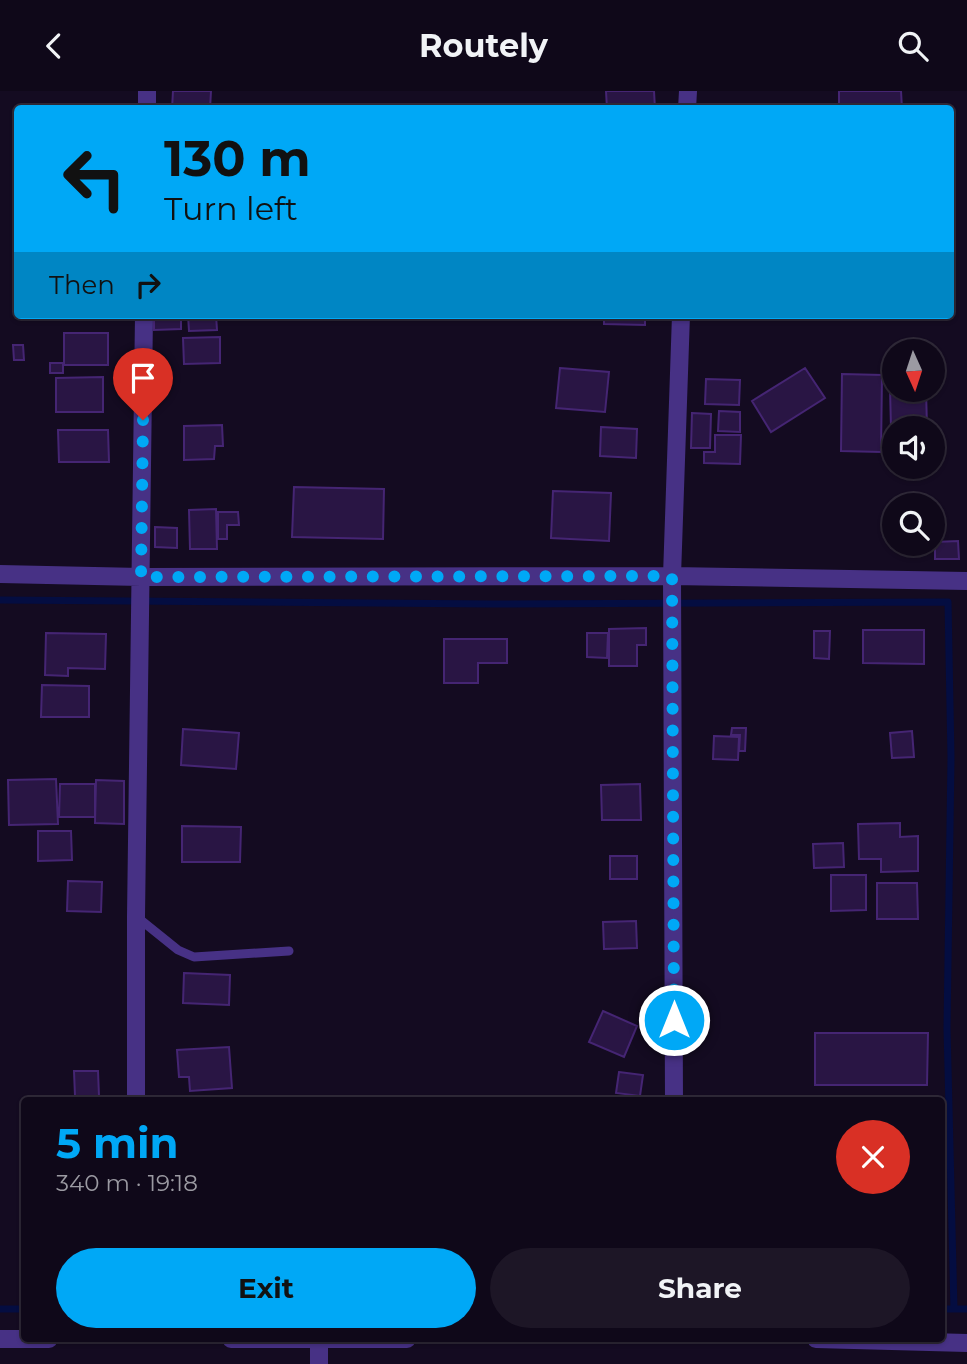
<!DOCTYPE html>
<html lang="en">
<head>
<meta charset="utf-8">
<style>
	:root { --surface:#0f0819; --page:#1d1626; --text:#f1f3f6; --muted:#9b9aa2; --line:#2f2938; --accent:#00a8f6 }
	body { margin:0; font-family:Montserrat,sans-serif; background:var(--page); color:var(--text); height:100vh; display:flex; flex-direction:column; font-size:26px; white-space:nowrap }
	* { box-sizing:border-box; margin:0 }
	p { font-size:23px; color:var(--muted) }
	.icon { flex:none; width:38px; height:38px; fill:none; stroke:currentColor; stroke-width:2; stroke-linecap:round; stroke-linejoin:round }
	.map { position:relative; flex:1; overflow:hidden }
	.details { position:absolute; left:21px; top:1006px; width:924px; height:245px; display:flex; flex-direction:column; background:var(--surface); border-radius:7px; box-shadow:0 2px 5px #0004,0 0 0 2px var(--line) }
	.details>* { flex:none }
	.hud { position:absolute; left:14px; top:14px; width:940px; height:214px; border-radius:7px; box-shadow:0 2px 5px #0004,0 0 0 2px var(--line); background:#00a8f6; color:#111; overflow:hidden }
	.needle { width:46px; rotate:177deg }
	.fabs { position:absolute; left:882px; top:248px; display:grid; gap:14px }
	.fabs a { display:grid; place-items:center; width:63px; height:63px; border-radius:50%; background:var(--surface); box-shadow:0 2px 5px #0004,0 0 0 2px var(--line); font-size:35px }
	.pin { position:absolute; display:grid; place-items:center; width:60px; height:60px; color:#fff; margin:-72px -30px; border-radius:50% 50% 50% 0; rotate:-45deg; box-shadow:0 0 7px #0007 }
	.pin .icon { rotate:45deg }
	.me { position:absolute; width:77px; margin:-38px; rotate:0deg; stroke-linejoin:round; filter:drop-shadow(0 0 5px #0008) }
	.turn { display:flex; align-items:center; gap:24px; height:147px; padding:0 35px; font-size:32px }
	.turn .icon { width:91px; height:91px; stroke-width:2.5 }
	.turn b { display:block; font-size:49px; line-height:60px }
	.then { display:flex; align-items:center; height:66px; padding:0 35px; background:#0003; gap:14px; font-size:26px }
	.round { display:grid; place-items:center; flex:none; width:74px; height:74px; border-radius:37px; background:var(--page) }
	.summary { display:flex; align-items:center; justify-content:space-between; height:119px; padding:0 35px }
	h1 { font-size:42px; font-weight:700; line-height:52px; color:var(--accent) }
	.action { display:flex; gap:14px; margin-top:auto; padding:14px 35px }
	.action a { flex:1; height:80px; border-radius:42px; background:var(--accent); color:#111; font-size:28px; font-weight:700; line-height:80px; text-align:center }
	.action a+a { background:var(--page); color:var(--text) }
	header { display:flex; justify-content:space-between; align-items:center; height:91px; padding:0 35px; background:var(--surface); font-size:32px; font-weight:700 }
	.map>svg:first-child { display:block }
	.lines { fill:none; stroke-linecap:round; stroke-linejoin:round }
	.stream { stroke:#040d41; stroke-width:7 }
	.building { fill:#291544; stroke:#452573; stroke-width:2 }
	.lane { stroke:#473185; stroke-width:9 }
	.street { stroke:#473185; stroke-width:18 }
	.route { stroke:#00a8f6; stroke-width:12; stroke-dasharray:0 21.6 }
</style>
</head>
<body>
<header><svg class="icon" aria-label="back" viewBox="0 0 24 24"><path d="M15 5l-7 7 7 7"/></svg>Routely<svg class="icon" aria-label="search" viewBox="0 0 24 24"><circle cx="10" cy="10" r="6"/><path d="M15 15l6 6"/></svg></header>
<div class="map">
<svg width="967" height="1273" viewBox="0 0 967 1273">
	<rect width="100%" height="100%" fill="#140b21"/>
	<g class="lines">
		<path class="stream" d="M0,509L491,513L948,511L951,667L947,937L954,1218
			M0,1218H24
			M942,1218H967"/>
	</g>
	<path class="building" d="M173,0H211L210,18H172Z
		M606,0H654L655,18H607Z
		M839,0H901L902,18H839Z
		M53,224H106L105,229L53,227Z
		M154,224H181V238L154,239Z
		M188,224H216L217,239L189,240Z
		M604,224H645V234L604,233Z
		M845,224H893L892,228Z
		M64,242H108V274H64Z
		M220,246V272L184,273L183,247Z
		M13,254H23L24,269H14Z
		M50,272H63V282H50Z
		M560,277L609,281L605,321L556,317Z
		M805,277L825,307L771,341L752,310Z
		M842,283L882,284L881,361L841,360Z
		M103,286V321H56V287Z
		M706,288L740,289L739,314L705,313Z
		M890,298L926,299L927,336L891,337Z
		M719,320L740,321V341L718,340Z
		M692,322L711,323L710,357H691Z
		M222,334L223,355H215L214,368L184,369V335Z
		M601,336L637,338L636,367L600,365Z
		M58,339H108L109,371H59Z
		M715,344H741L740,373L704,372V361H715Z
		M294,396L384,398L383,448L292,446Z
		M553,400L611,402L609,450L551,447Z
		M216,418L217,458H190L189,419Z
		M218,421H238L239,434H227V448H218Z
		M155,436L177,437V457L155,456Z
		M958,450L959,468H935V451Z
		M646,537V554H637V575H609V538Z
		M863,539H924V573L863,572Z
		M814,540H830L829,568L814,567Z
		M46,542L106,543L105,578L68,577V585L45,584Z
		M587,542H608L607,567L587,566Z
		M444,548H507V572H478V592H444Z
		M42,594L89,595V626H41Z
		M732,637H746L745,660H739L740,644H731Z
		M183,638L239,642L236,678L181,674Z
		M912,640L914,666L892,667L890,642Z
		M714,645L739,646L738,669L713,668Z
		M56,688L58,733L9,734L8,689Z
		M96,689L124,690V733L95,732Z
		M60,693H95V726H59Z
		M640,693L641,729H602L601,694Z
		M900,732V746L918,745V780L881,781V768H859L858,733Z
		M182,735L241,736L240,771H182Z
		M38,740H71L72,769L38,770Z
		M843,752L844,776L814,777L813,753Z
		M610,765H637V788H610Z
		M831,784H866V819L831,820Z
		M68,790L102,791L101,821L67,820Z
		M877,792H917L918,828H877Z
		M636,830L637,857L604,858L603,831Z
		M184,882L230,884L229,914L183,912Z
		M603,920L637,935L624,966L589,951Z
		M815,942H928L927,994H815Z
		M229,956L232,997L190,1000L189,986H179L177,959Z
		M74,980H98L99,1005H75Z
		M619,981L643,984L640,1005L616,1002Z"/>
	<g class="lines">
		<path class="lane" d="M137,826L178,859L194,866L289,860"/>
		<path class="street" d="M147,18V0
			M687,18L688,0
			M0,483L141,486L672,485L967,490
			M136,1010V825L144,224
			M674,1010L672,485L681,224
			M0,1248H49
			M231,1248H407
			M816,1248L967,1252
			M319,1249V1273"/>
	</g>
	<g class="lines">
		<path class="route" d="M143,329L141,486L672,485L674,929"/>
	</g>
</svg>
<div class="fabs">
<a><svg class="needle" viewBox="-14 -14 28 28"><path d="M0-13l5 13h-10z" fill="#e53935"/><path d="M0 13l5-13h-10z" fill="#9b9aa2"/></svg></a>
<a><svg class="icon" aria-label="sound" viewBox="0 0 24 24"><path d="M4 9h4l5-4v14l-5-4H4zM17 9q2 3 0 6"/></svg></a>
<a><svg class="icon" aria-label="search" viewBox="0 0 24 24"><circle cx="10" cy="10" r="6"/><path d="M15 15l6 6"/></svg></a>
</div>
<div class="pin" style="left:143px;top:329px;background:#d93025"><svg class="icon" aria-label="arrive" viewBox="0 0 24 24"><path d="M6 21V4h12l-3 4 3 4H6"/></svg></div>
<svg class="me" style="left:674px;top:929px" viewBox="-20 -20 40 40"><circle r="17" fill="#00a8f6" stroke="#fff" stroke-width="3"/><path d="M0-11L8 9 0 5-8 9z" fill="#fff"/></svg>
<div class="hud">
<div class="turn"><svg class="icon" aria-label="left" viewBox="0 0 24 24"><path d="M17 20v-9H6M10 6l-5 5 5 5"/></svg><div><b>130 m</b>Turn left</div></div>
<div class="then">Then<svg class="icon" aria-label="right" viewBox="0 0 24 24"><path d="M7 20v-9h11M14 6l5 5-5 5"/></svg></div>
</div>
<section class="details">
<div class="summary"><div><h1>5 min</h1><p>340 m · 19:18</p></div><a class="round" style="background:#d93025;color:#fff"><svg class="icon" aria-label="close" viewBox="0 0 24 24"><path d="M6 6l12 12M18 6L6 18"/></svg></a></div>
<div class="action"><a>Exit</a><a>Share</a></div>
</section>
</div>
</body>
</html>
